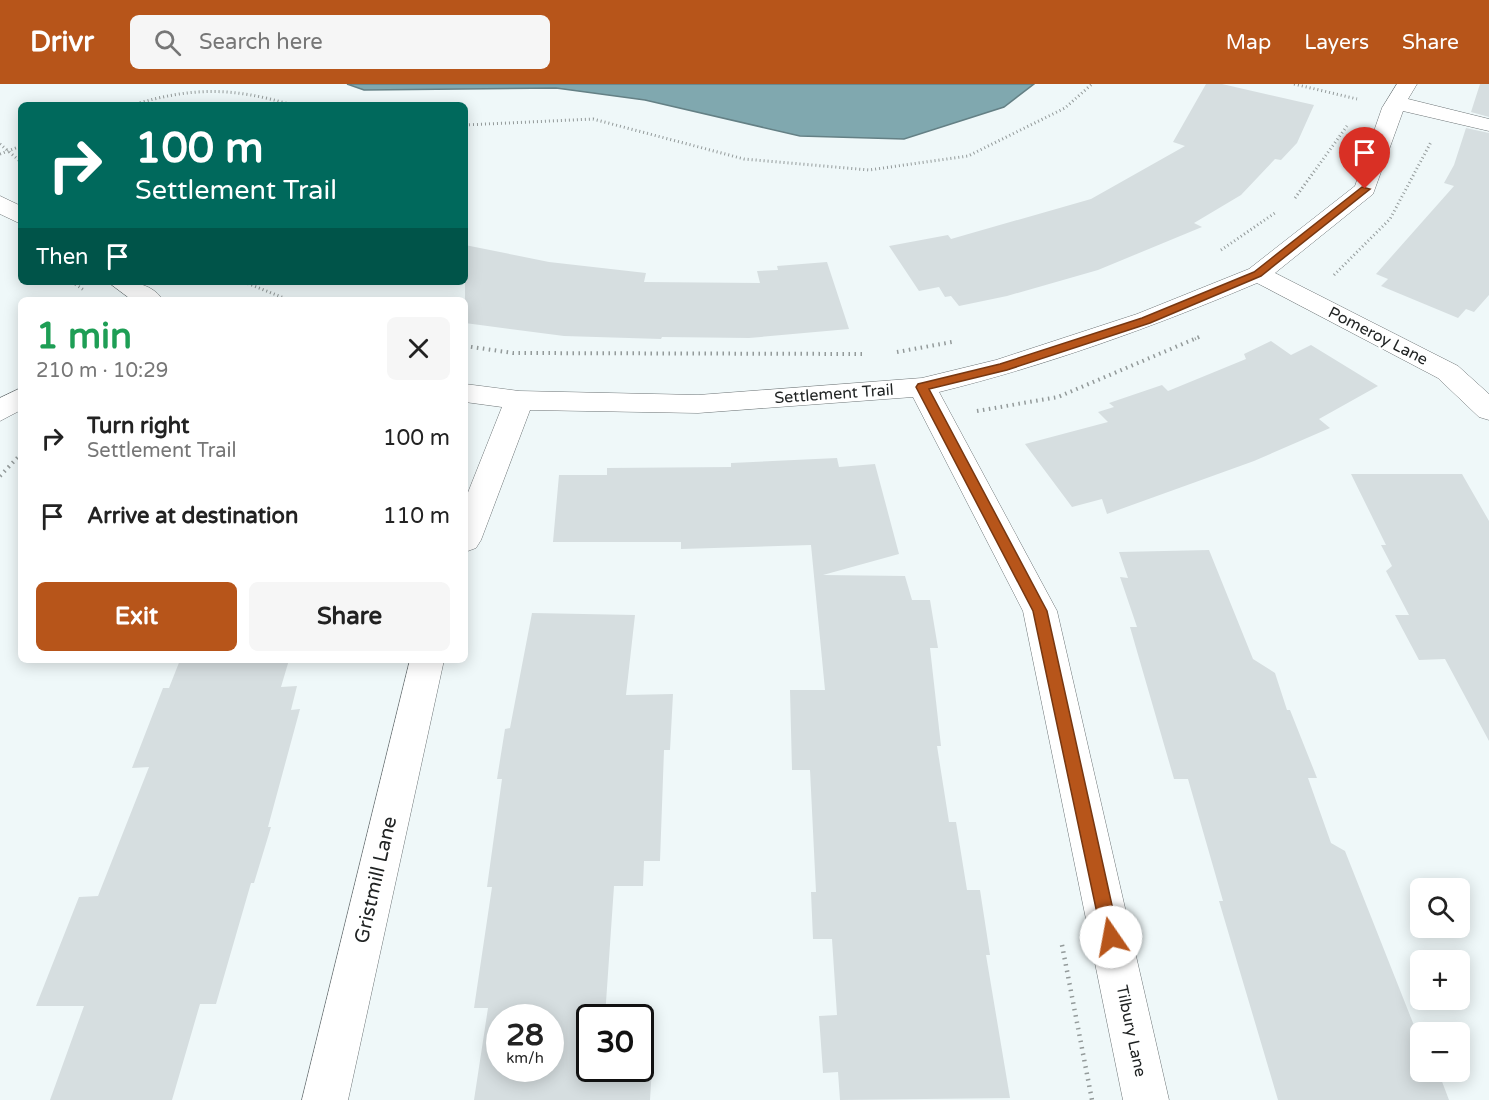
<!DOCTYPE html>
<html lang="en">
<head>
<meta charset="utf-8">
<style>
	:root { --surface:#fff; --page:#f6f6f6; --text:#222; --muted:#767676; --accent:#b7551a }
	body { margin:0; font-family:"Varela Round",sans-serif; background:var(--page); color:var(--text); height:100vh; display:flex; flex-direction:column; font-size:22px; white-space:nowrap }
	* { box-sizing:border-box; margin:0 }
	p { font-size:20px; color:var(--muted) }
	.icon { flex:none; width:33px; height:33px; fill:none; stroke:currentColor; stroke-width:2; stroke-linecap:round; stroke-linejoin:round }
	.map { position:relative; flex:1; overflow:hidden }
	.side { position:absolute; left:18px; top:213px; width:450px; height:366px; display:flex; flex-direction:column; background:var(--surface); border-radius:9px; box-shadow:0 3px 15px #0003 }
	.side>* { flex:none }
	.hud { position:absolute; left:18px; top:18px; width:450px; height:183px; border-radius:9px; box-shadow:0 3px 15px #0003; background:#00695c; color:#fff; overflow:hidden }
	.tools { position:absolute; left:1410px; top:794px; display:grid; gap:12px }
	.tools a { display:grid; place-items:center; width:60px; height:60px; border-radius:9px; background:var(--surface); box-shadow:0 3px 15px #0003; font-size:30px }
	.speed { position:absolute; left:486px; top:920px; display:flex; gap:12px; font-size:30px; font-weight:700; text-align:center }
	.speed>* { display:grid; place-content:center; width:78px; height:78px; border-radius:50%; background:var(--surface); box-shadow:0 3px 15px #0003; line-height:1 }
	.speed small { font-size:15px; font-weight:400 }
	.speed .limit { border:3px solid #111; border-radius:9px; background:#fff; color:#111 }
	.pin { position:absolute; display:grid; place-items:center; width:51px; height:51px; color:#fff; margin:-62px -26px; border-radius:50% 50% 50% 0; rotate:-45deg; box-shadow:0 0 6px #0007 }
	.pin .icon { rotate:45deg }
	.me { position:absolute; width:66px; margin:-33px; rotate:348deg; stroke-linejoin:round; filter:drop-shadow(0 0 4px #0008) }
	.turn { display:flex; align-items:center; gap:21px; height:126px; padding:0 18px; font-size:27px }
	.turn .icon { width:78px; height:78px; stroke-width:2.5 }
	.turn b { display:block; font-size:42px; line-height:51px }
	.then { display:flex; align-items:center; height:57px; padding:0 18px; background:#0003; gap:12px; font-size:22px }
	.round { display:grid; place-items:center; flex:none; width:63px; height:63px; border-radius:9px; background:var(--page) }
	.overview { display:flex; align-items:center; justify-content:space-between; height:102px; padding:0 18px }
	h1 { font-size:36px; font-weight:700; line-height:45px; color:#1e9e55 }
	.button { display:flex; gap:12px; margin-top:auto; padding:12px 18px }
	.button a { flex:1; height:69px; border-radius:9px; background:var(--accent); color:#fff; font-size:24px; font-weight:700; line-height:69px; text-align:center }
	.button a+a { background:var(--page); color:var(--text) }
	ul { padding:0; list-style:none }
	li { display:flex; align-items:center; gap:18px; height:78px; padding:0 18px }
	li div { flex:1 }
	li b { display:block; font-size:22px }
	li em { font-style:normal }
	header { display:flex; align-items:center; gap:36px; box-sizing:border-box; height:84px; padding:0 30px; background:var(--accent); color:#fff }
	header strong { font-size:28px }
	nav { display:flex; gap:33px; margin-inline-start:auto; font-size:21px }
	.search { width:420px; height:54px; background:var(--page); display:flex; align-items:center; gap:15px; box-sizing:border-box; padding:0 21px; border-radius:9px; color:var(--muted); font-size:22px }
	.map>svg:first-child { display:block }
	.water { fill:#80a8af; stroke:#648085; stroke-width:1.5 }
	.building { fill:#d6dee0; fill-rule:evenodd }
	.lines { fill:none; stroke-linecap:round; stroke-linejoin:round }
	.minor-casing { stroke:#6e7577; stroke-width:1 }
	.path-far2 { stroke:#939a9a; stroke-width:3; stroke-dasharray:1 3; stroke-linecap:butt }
	.path-far1 { stroke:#939a9a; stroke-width:4; stroke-dasharray:1.5 4.5; stroke-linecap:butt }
	.path { stroke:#939a9a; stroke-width:4.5; stroke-dasharray:1.5 5; stroke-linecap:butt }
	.minor { fill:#fff; fill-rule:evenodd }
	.route { fill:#b7551a; stroke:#773711; stroke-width:1.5 }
	.labels { text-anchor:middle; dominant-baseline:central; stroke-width:4.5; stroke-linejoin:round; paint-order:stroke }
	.street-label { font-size:16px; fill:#212424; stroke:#fff }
	.near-street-label { font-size:20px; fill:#212424; stroke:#fff }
</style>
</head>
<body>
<header>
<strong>Drivr</strong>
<div class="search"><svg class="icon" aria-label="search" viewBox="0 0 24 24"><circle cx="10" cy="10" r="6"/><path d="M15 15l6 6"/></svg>Search here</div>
<nav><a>Map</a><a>Layers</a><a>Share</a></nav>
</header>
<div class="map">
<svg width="1489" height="1016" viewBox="0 0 1489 1016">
	<rect width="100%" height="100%" fill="#eff8f9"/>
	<path class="water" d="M347,0H1034L1004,23L904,55L800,52L645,16L556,4L364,6Z"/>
	<path class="building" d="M1206,0H1222L1314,21L1297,59L1281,76L1275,75L1241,111L1194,139L1202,143L1098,186L1007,212L959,222L951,212L945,213L939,203L919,207L889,162L948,151L951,155L1091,115L1185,62L1173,58Z
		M1480,0H1489V33L1471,28Z
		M1466,44L1489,49V211L1474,228L1466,225L1458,234L1381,202L1388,195L1376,190L1454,102L1444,99L1454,81Z
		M465,161L549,178L646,189L644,198L760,199L757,187L778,186L777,182L827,178L849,245L749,254L662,253L661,255L564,252L465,239Z
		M1271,257L1291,271L1311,261L1378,302L1319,335L1330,344L1254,377L1107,430L1102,415L1072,423L1025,360L1108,338L1098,328L1114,323L1109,319L1162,301L1168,307L1246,275L1244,270Z
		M837,374L839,383L875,380L899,470L823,491L905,492L912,516H930L938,564H930L941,662H937L949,738H956L967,806H980L990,871H986L1010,1014L840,1016L838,988L823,989L819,932L837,931L832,855H813L811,808H816L810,686H792L790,606H825L811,461L681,465V458H553L559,391H607V384L731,383V379Z
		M1351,390H1462L1489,437V657L1445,575L1419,576L1395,531H1409L1386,487L1392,482L1381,461H1386Z
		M1209,466L1253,575L1275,589L1287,626H1290L1317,694H1308L1331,759L1345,767L1415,944H1422L1420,987H1438L1449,1016H1278L1219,817H1223L1188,695H1174L1130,543H1137L1120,493L1128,494L1119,468Z
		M532,529L635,531L626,611L673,610L670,666H664L660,777H644L643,802H614L605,933H590V984H640V949H654L650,1016H474L488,924H474L492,803H487L502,695H497L505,645L510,644ZM500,933H550V984H500Z
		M180,576H289L281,603L297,602L291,626L300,625L268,743H271L254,799H251L216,920H200L172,1016H50L84,922H36L79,813L98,812L149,683L132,684L163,604H169Z"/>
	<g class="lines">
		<defs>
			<path id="minor" d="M1397,0H1417L1408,15L1489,35V47L1403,27L1373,110L1275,189L1458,282L1489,310V336L1479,333L1438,294L1257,199C1153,243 1048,281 939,308L1057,527L1169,1016H1123L1023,527L913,313L698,329L530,326L481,456L476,464L465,468V416L502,323L465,318V300L519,307L698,311L922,294L996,276L1137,230L1249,185L1355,102L1382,24Z
				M0,112L21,122V140L0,130Z
				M108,198C129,198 150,197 163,216H132Z
				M21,304V326L0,337V314Z
				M410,576H444L348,1016H302Z"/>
		</defs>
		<use href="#minor" class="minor-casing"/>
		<path class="path-far2" d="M1294,0L1357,15
			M132,21C192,3 232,3 292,21
			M465,41L593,35L744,75L869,86L968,72L1065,24L1092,0
			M0,60L21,78
			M0,70L21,62
			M1295,114L1347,42
			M1221,166L1275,129
			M1334,191L1390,135L1431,58
			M72,198L84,206
			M244,198L289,216
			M1195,255L1199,253"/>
		<path class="path-far1" d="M465,262L513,269L863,270
			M897,268L952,258
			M977,327L1058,313L1199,253
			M0,392L21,370"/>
		<path class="path" d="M1062,861L1092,1016"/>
		<use href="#minor" class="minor"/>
	</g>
	<path class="route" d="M1362,103L1370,105L1261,192L1150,239L1007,286L929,305L1047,527L1119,853L1117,859L1111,861L1105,859L1102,853L1033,527L916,303L918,300L1000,280L1142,234L1254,188Z"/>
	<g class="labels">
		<g class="street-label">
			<text transform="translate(1378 252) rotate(27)">Pomeroy Lane</text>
			<text transform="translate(834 310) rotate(-4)">Settlement Trail</text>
			<text transform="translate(1131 947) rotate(78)">Tilbury Lane</text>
		</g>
		<g class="near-street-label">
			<text transform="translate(376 796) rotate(-77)">Gristmill Lane</text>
		</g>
	</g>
</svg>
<div class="tools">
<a><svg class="icon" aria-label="search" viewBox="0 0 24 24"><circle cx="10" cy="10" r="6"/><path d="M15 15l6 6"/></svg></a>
<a>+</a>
<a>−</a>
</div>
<div class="speed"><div>28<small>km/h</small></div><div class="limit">30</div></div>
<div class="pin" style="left:1365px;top:105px;background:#d93025"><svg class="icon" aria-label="arrive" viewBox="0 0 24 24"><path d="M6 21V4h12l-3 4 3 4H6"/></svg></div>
<svg class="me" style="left:1111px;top:853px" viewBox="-20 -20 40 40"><circle r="19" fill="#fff"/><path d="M0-13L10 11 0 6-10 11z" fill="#b7551a"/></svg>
<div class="hud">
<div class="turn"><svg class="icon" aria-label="right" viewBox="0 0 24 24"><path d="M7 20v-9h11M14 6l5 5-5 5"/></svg><div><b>100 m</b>Settlement Trail</div></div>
<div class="then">Then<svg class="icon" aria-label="arrive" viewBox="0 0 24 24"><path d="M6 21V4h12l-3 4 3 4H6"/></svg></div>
</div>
<section class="side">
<div class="overview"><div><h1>1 min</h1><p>210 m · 10:29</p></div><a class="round"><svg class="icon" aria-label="close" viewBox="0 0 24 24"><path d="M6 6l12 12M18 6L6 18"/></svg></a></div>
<ul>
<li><svg class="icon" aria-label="right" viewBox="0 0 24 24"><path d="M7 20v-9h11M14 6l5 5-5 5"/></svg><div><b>Turn right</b><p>Settlement Trail</p></div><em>100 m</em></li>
<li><svg class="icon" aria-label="arrive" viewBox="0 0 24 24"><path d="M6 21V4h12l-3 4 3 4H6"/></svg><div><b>Arrive at destination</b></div><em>110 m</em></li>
</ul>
<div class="button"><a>Exit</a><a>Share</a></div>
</section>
</div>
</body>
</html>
